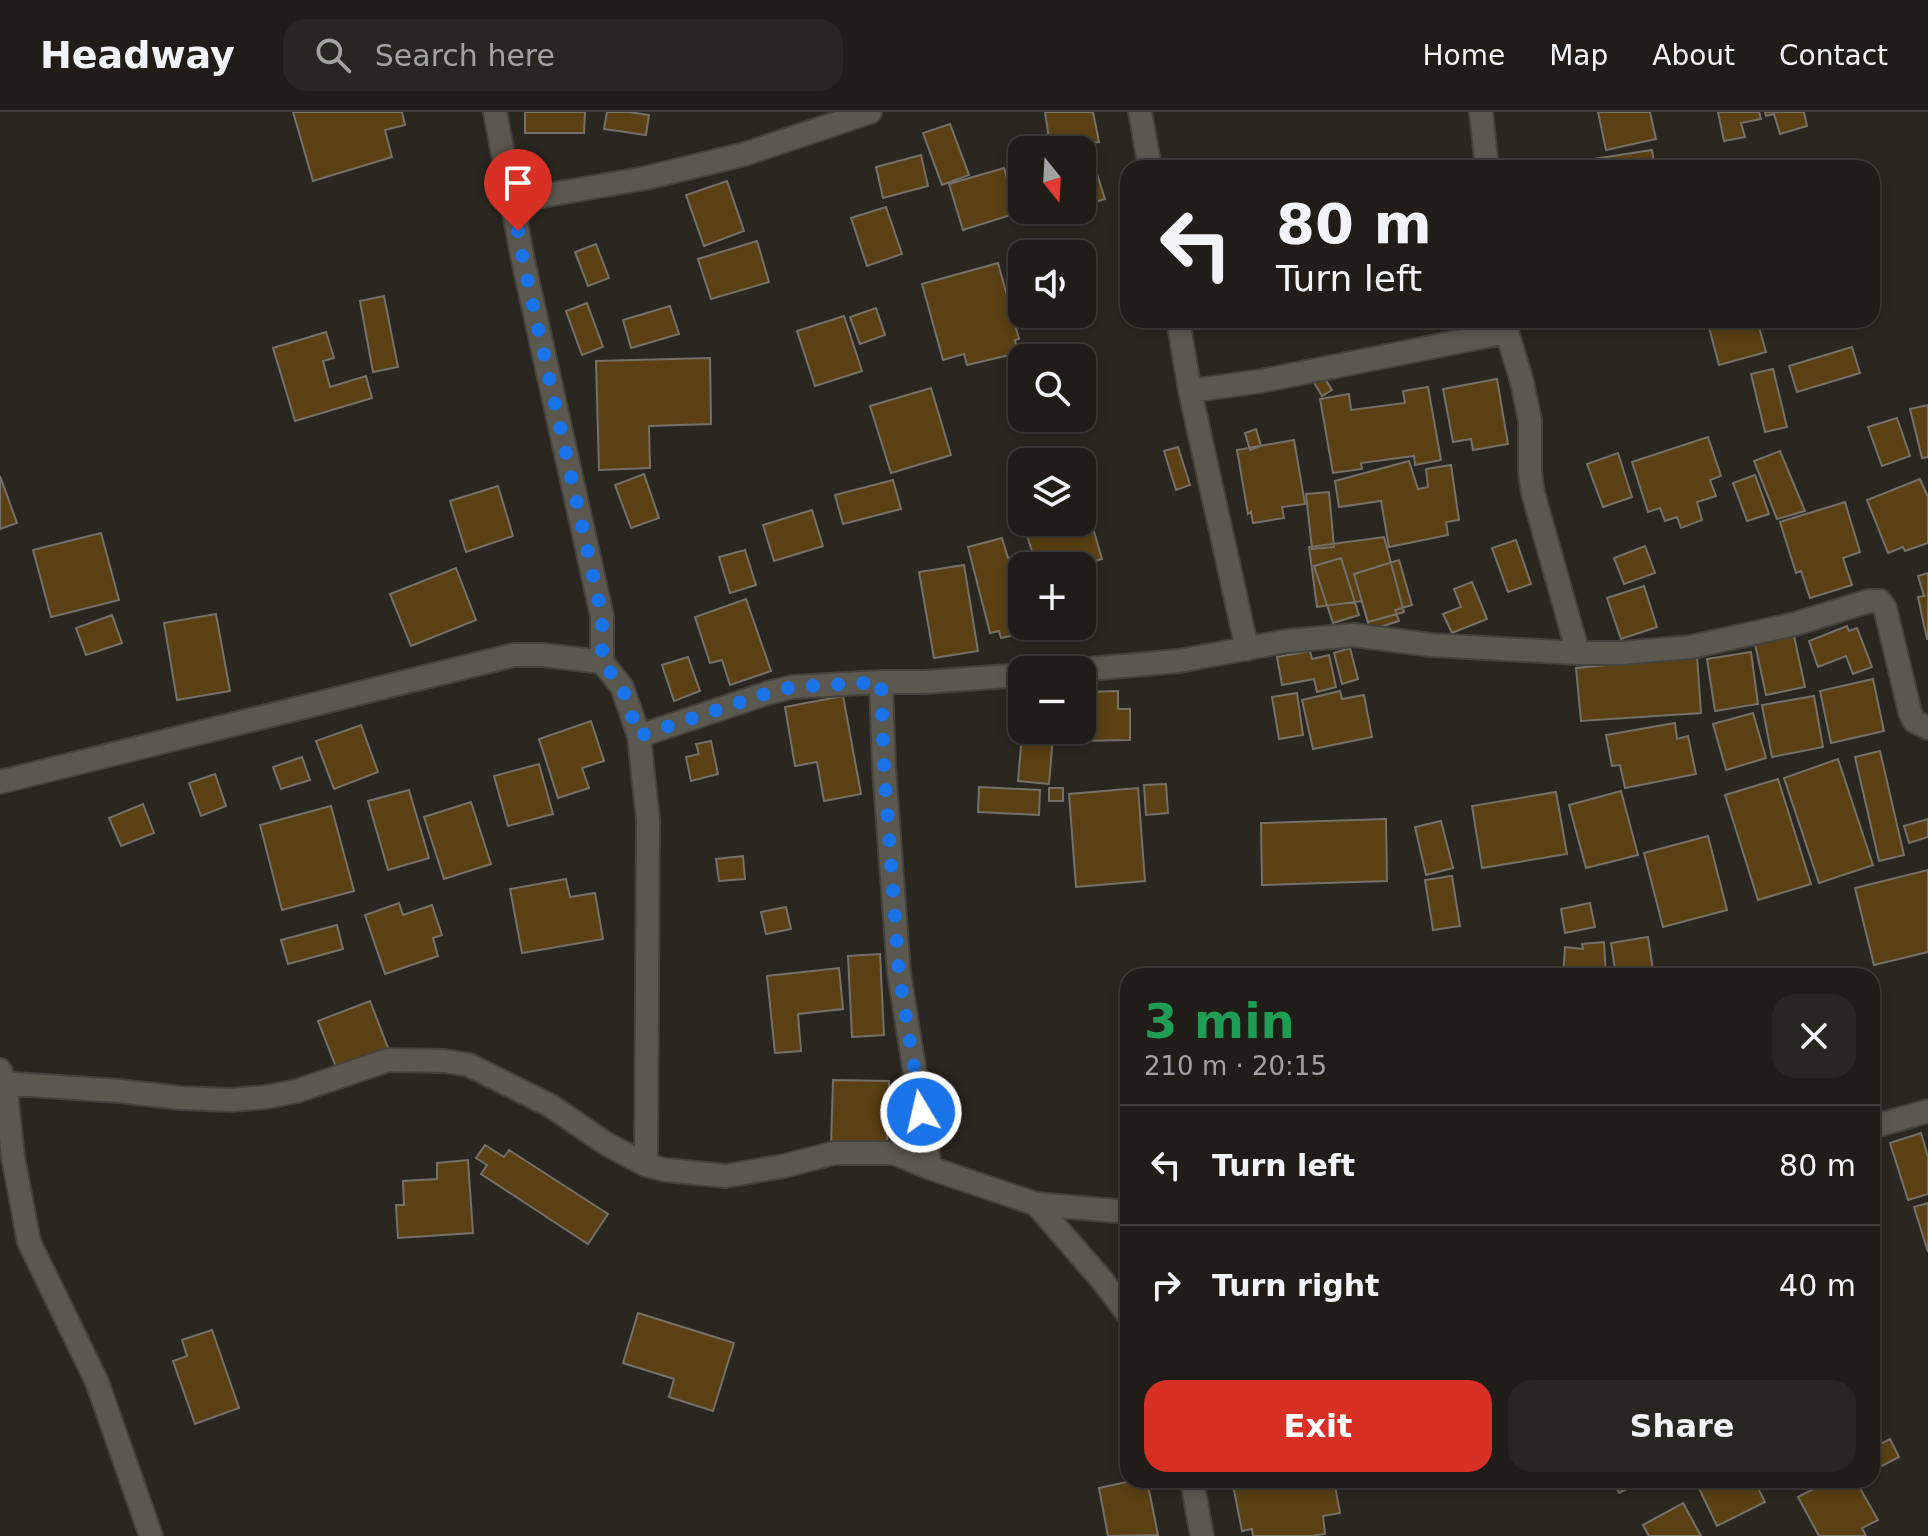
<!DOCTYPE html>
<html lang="en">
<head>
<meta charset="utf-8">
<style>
	:root { --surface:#201d18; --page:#282621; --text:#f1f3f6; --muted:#a2a2a2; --line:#3d3b37; --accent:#d93025 }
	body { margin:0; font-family:"DejaVu Sans",sans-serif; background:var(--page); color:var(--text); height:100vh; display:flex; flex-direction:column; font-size:30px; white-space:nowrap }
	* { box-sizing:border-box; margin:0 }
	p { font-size:26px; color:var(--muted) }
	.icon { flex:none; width:44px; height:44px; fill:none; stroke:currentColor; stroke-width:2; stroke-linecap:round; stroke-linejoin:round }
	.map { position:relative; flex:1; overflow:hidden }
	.drawer { position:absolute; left:1120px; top:856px; width:760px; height:520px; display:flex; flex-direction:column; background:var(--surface); border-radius:24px; box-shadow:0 4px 12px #0003,0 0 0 2px var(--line) }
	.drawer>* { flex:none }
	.top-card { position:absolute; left:1120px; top:48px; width:760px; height:168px; border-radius:24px; box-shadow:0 4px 12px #0003,0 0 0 2px var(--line); background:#201d18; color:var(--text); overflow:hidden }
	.needle { width:52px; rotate:162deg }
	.tools { position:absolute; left:1008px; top:24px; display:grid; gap:16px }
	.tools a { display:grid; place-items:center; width:88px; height:88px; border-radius:16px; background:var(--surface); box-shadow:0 4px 12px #0003,0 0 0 2px var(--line); font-size:40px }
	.pin { position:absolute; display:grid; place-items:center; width:68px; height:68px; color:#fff; margin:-82px -34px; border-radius:50% 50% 50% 0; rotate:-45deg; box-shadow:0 0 8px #0007 }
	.pin .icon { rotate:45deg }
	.me { position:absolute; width:88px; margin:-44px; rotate:351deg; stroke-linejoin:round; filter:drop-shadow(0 0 6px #0008) }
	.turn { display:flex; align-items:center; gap:28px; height:168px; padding:0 24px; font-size:36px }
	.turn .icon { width:104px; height:104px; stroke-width:2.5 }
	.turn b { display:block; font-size:56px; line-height:68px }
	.round { display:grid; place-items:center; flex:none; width:84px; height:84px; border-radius:24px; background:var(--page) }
	.head { display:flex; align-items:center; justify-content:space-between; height:136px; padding:0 24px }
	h1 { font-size:48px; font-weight:700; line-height:60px; color:#1e9e55 }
	.button { display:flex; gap:16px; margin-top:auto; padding:16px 24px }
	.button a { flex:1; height:92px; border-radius:24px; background:var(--accent); color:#fff; font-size:32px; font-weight:700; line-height:92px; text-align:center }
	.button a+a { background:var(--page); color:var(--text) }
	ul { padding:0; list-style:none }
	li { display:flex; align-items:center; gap:24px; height:120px; padding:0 24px; border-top:2px solid var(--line) }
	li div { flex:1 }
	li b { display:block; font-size:30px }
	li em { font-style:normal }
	header { display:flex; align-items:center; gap:48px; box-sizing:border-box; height:112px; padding:0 40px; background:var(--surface); border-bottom:2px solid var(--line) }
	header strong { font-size:38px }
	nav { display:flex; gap:44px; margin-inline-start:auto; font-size:28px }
	.search { width:560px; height:72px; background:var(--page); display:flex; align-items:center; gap:20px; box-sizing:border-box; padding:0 28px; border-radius:24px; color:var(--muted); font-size:30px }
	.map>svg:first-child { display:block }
	.building { fill:#5a4012; stroke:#757069; stroke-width:2 }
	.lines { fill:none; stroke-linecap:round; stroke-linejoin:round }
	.minor-casing { stroke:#44423c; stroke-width:26 }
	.minor { stroke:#5b5850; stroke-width:22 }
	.route { stroke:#1a73e8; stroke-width:14; stroke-dasharray:0 25.2 }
</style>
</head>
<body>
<header>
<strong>Headway</strong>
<div class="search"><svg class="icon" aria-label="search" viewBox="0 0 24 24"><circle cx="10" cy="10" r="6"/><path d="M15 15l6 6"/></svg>Search here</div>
<nav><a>Home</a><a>Map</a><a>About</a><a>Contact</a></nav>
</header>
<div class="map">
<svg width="1928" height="1424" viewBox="0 0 1928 1424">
	<rect width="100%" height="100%" fill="#2a2720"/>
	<path class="building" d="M293,0H402L405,13L385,18L392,45L313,69Z
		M525,0H585L584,21H525Z
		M607,0H629L649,3L646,23L604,17Z
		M1045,0H1093L1099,30L1067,36L1064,24L1049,27Z
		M1598,0H1650L1656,27L1606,38Z
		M1718,0H1759L1761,7L1741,11L1745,25L1724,29Z
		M1765,0H1804L1807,14L1780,22L1774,2L1766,4Z
		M950,12L969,63L942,73L923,21Z
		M1652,38L1655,56H1594L1593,47Z
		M1090,40L1105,87L1082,94V42Z
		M921,43L928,74L883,86L876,55Z
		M1004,56L1017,101L963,118L949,72Z
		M1022,61V92L1013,64Z
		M727,69L744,119L704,134L686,83Z
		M886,95L902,142L867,154L851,106Z
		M1024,98H1069L1028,111Z
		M757,129L769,170L711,187L698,147Z
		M596,132L609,166L588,174L575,140Z
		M998,151L1019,227L1015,228L1018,241L967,253L964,242L943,248L922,172Z
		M384,184L398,255L373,260L360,189Z
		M587,191L603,235L582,243L566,199Z
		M670,194L679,222L631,236L623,208Z
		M876,196L885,223L860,232L850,205Z
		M844,204L862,259L815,274L797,219Z
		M1707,208H1757L1766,240L1719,253Z
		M326,220L334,246L323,249L330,275L366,264L372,286L295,309L273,236Z
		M1852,235L1860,261L1797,280L1789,254Z
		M710,246L711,312L649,314L650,356L599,358L596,249Z
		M1773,257L1787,315L1765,320L1751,262Z
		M1322,262L1332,278L1322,284L1312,267Z
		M1497,267L1508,332L1473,338L1471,327L1453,330L1443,277Z
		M1428,275L1441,348L1415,353L1414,344L1361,351L1362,357L1333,361L1320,287L1349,282L1351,298L1405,291L1403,279Z
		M931,276L951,343L891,361L870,294Z
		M1928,293V345L1922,346L1910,297Z
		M1897,306L1910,344L1882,354L1868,315Z
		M1256,317L1261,334L1250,338L1245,321Z
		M1708,325L1721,364L1710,368L1716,384L1697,390L1702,408L1681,416L1677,405L1665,409L1660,396L1648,400L1632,350Z
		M1294,328L1305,392L1282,395L1284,406L1253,411L1251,400L1248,402L1237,338Z
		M1178,335L1190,373L1176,378L1164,339Z
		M1780,339L1805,399L1777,407L1754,349Z
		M1618,341L1632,385L1603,395L1587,352Z
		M1409,349L1418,377L1428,375L1426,357L1451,353L1459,408L1446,410L1448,423L1389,435L1381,389L1339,395L1335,369Z
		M644,362L659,406L631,416L615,373Z
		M1755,363L1769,402L1747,409L1733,371Z
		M0,364L17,411L0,417Z
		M1920,367L1928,385V431L1905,439L1903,435L1888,441L1867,388Z
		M893,368L901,397L843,412L835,383Z
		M498,374L513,424L466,440L450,389Z
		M1082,379L1102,447L1085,452L1092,471L1082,475V454H1037L1027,424L1043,418L1041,410H1082Z
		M1329,380L1334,435L1312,437L1306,382Z
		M1845,390L1860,440L1843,446L1852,473L1810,486L1801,459L1796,461L1780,410Z
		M812,398L823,434L774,449L763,413Z
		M101,421L119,488L51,505L33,438Z
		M1384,425L1404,500L1368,510L1362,489L1317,495L1309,435Z
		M1002,426L1008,446L1029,441L1032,454H1022V514H1046V516L1001,526L999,519L990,521L968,435Z
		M1516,428L1531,472L1508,480L1492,436Z
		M1645,434L1655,461L1624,472L1614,446Z
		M745,438L756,473L730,481L719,445Z
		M1341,446L1359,503L1333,511L1314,454Z
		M1399,448L1412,493L1395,498L1399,509L1370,518L1354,462Z
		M964,453L978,539L934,546L919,460Z
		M456,456L476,508L411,534L390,482Z
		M1928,461V527H1927L1918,485L1924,484L1918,464Z
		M1472,470L1487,507L1452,521L1443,502L1461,495L1454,477Z
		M1644,474L1657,515L1621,527L1607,486Z
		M746,487L771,559L730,573L722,548L710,551L695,505Z
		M216,502L230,579L177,588L164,511Z
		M112,503L122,531L86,543L76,516Z
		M1847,514L1849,519L1857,516L1872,555L1853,562L1846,544L1818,555L1809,529Z
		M1794,524L1805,575L1766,583L1755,532Z
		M1350,536L1358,567L1342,572L1334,541Z
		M1310,539L1312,547L1329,543L1336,575L1317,580L1314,567L1282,573L1277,545Z
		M1751,540L1758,592L1715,599L1707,547Z
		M1697,544L1701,601L1581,609L1576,556Z
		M688,545L700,579L674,589L662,553Z
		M1873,567L1884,619L1831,631L1820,579Z
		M1118,579V597H1130V628L1076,629V618H1082V580Z
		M1340,579L1342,587L1364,583L1372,625L1313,637L1302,588Z
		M1297,581L1303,623L1279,627L1272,585Z
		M843,584L861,682L824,689L817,650L795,654L785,595Z
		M1814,584L1823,635L1772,645L1762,593Z
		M1753,601L1766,646L1726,658L1713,612Z
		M591,609L604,649L582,656L589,676L558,686L539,627Z
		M1675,611L1677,627L1688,624L1696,662L1625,676L1620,653L1612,654L1606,623Z
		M361,613L378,660L334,677L316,629Z
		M1022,623L1053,625L1049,672L1018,669Z
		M711,629L718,662L691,669L686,645L699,642L696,632Z
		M1880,639L1904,743L1879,749L1855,645Z
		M302,645L310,668L281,677L273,655Z
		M1838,647L1873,753L1819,771L1784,666Z
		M539,652L553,702L508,714L494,664Z
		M215,662L226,694L201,704L189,671Z
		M1778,667L1811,772L1758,788L1725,683Z
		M1166,672L1168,701L1146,703L1144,673Z
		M979,675L1040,678L1039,703L978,700Z
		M1049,676H1063V689H1049Z
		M1138,676L1145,769L1076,775L1069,682Z
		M409,678L429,746L388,758L368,689Z
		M1621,679L1638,743L1586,756L1569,693Z
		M1556,680L1567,742L1482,756L1472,694Z
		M471,690L491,752L444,767L424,705Z
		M143,692L154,721L121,734L109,706Z
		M331,694L354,779L282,798L260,713Z
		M1386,707L1387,769L1262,773L1261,711Z
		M1928,707V725L1909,731L1904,714Z
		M1441,709L1453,756L1426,763L1415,715Z
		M1708,724L1727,798L1663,815L1644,741Z
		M743,744L745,767L719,769L716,747Z
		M1928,758V840L1874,853L1855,776Z
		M1452,764L1460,814L1433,818L1425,768Z
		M566,767L570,785L595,781L603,827L522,841L510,777Z
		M399,791L403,803L432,793L442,823L433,826L438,844L385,862L365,803Z
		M1590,791L1595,815L1565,821L1561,797Z
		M786,795L791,817L766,822L761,800Z
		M337,813L343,837L288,852L281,828Z
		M1648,825L1654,864H1616L1611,831Z
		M1604,830L1606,864H1563L1565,835L1583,837L1582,832Z
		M880,842L884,923L852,925L848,844Z
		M839,856L843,897L798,902L801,939L775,941L767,864Z
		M370,889L390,941L338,960L318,909Z
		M833,968L889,969L887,1036L831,1034Z
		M1921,1021L1928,1045V1082L1908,1088L1890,1031Z
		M485,1033L504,1045L509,1038L608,1102L588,1132L481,1062L487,1053L476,1046Z
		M468,1048L473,1121L398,1126L396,1093H404L403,1069L437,1067V1051Z
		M1928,1091V1140L1914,1095Z
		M638,1201L734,1231L713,1299L669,1285L674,1267L623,1251Z
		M212,1218L239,1296L195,1312L173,1249L187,1244L182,1228Z
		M1890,1327L1899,1345L1872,1359V1336Z
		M1136,1368H1147L1158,1423L1108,1424L1099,1376Z
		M1232,1368H1334L1340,1401L1323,1404L1325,1422L1311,1424H1253L1252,1417L1242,1419Z
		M1612,1368H1637L1639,1371L1619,1381Z
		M1695,1368H1754L1765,1390L1717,1414Z
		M1831,1368H1837L1842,1377L1856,1369L1878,1408L1862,1416L1866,1424H1819L1798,1385Z
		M1683,1391L1701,1424H1649L1643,1413Z"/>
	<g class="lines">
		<defs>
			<path id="minor" d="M495,0L523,148L602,504V550
				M1140,0L1150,56
				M1481,0L1487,56
				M513,89L646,66L745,42L870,0
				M1178,208L1190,279L1247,537
				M1506,208L1507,220L1522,270L1530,309V360L1533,381L1578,541
				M1190,279L1261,269L1507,220
				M1077,558L1179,549L1287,529L1354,523L1431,533L1578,541H1621L1691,535L1795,512L1869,489H1880L1885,496L1910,600L1914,609L1928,616
				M881,570L884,656L899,861L930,1056
				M639,624L768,581L792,575L881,570H925L1022,563
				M0,670L514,543H543L602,550L622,575L639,624L648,708L646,1053
				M0,958L5,971L13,1045L29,1130L97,1270L151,1424
				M0,971L119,979L181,986L232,988L266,985L297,979L388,948L445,949L469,953L551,994L605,1031L646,1053L666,1058L726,1064L784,1054L834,1041H894L930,1056L1036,1092L1102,1168L1128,1202
				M1872,1015L1928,999
				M1036,1092L1128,1100
				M1192,1368L1202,1424"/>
		</defs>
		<use href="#minor" class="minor-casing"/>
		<use href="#minor" class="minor"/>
	</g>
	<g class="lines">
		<path class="route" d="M518,119L523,148L602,504V550L622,575L639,624L768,581L792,575L881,570L884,656L899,861L921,1000"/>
	</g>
</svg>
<div class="tools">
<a><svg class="needle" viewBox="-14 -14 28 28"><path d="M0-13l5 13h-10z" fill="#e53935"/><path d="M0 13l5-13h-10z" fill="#a2a2a2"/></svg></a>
<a><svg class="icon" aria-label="sound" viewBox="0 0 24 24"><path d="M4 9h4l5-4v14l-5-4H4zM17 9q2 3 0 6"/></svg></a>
<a><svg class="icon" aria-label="search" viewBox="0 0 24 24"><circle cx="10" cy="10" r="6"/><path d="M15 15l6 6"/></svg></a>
<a><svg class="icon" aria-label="layers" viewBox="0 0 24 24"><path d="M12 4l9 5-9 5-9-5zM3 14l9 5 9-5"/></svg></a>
<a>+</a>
<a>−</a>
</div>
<div class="pin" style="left:518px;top:119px;background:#d93025"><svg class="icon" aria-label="arrive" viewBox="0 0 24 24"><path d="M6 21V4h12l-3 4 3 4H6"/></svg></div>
<svg class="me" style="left:921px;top:1000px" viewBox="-20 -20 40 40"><circle r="17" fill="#1a73e8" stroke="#fff" stroke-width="3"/><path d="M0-11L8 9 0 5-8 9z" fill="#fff"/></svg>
<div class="top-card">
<div class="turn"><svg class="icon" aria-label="left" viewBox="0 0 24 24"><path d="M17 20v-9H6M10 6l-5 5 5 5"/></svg><div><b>80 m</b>Turn left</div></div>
</div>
<section class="drawer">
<div class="head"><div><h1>3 min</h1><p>210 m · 20:15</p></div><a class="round"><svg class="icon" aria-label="close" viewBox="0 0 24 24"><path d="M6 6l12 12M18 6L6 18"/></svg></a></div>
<ul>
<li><svg class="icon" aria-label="left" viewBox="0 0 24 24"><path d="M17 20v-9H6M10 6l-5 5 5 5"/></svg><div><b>Turn left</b></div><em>80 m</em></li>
<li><svg class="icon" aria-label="right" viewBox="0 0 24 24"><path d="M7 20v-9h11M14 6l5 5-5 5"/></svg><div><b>Turn right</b></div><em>40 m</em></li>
</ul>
<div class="button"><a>Exit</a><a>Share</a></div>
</section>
</div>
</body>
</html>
